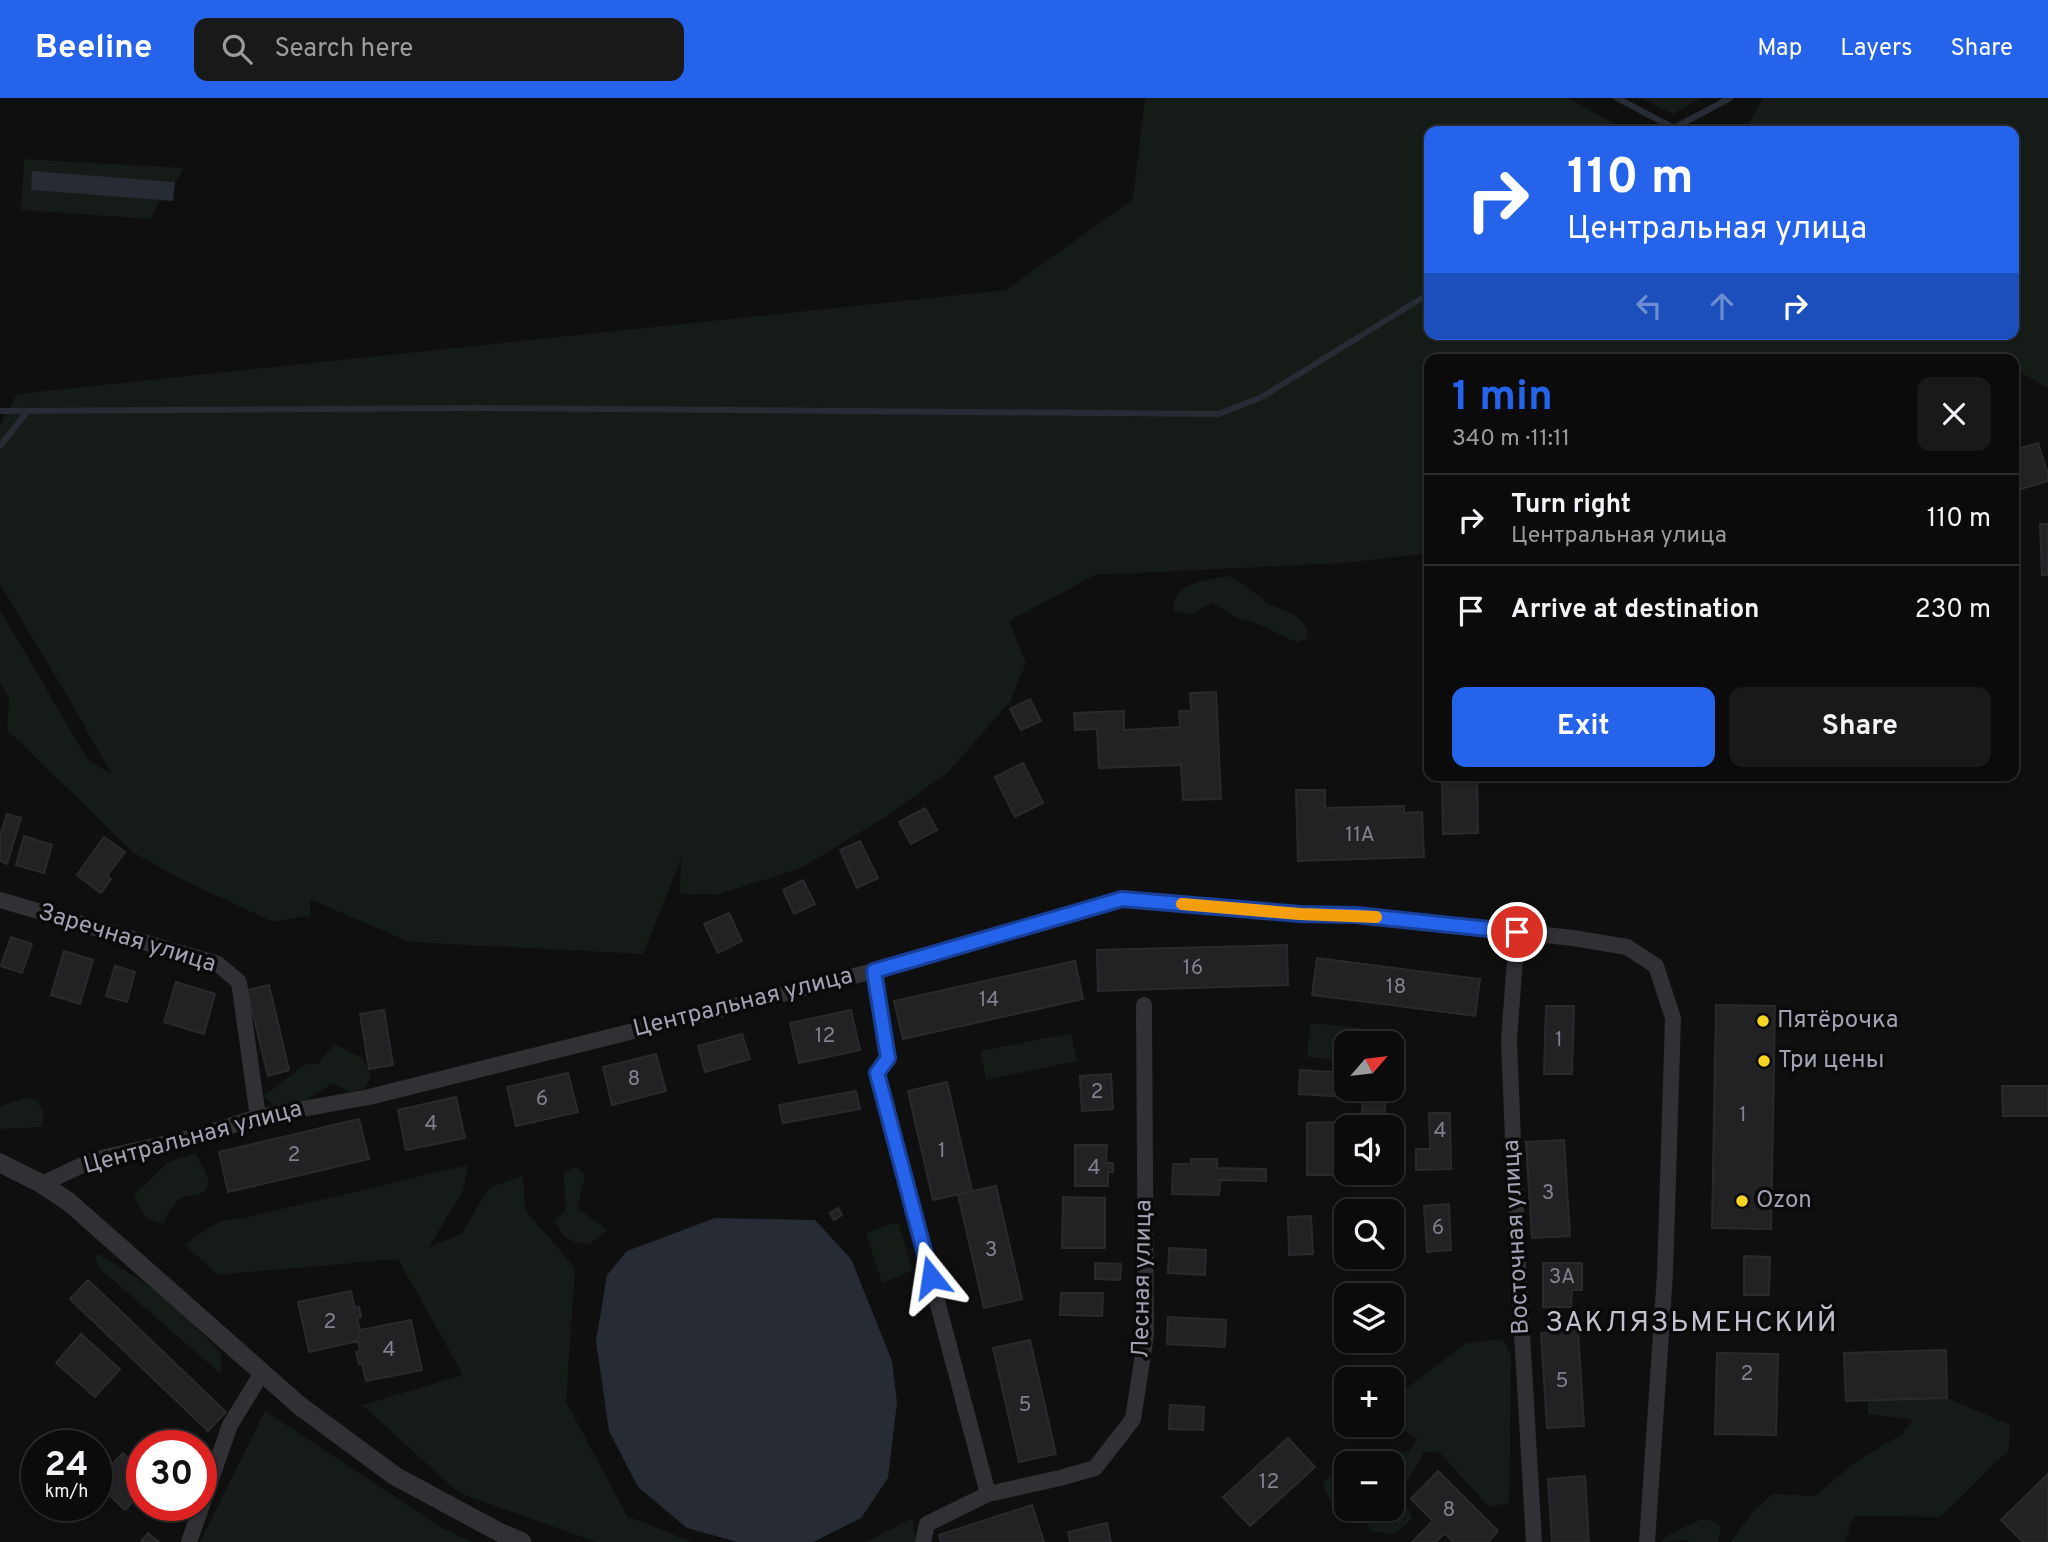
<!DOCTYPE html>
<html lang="en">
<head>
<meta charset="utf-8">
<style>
	:root { --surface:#0b0b0c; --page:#19191a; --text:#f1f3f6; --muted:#9a9b9d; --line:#2b2b2d; --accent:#2563eb }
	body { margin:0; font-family:Overpass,sans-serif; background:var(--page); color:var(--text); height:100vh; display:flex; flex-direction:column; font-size:26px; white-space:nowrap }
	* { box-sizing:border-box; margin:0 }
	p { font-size:23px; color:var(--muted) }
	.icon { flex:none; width:38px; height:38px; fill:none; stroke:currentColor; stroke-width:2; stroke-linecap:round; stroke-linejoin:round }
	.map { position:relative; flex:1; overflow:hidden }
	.drawer { position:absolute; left:1424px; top:256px; width:595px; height:427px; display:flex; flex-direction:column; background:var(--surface); border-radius:14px; box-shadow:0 2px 5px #0004,0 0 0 2px var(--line) }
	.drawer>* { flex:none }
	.hud { position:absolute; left:1424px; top:28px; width:595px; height:214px; border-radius:14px; box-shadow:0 2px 5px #0004,0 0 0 2px var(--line); background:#2563eb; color:#fff; overflow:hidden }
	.needle { width:46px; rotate:62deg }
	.fabs { position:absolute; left:1334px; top:933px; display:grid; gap:14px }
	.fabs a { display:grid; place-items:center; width:70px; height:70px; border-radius:14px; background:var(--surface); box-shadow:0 2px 5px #0004,0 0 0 2px var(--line); font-size:35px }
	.speed { position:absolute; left:21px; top:1332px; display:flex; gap:14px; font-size:35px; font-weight:700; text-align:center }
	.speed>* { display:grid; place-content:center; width:91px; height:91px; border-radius:50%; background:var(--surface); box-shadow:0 2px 5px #0004,0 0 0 2px var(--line); line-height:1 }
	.speed small { font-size:18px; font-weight:400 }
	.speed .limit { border:10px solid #d22; background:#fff; color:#111 }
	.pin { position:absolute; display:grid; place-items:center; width:60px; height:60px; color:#fff; margin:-30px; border:4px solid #fff; border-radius:50%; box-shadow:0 2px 7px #0007 }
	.me { position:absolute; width:77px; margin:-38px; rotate:345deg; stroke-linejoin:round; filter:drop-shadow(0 0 5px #0008) }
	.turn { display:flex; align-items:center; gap:24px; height:147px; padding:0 28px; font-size:32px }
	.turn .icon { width:91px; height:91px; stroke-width:2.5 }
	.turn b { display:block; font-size:49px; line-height:60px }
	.lanes { display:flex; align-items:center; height:66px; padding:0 28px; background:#0003; justify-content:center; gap:35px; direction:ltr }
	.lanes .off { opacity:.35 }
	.round { display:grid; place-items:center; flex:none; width:74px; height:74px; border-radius:14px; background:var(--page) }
	.headline { display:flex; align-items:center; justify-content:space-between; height:119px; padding:0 28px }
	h1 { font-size:42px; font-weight:700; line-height:52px; color:var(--accent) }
	.action { display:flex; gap:14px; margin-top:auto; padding:14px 28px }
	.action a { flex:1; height:80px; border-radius:14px; background:var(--accent); color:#fff; font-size:28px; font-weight:700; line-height:80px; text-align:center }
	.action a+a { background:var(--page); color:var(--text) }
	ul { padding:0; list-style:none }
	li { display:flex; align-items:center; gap:21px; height:91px; padding:0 28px; border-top:2px solid var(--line) }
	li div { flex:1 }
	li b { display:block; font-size:26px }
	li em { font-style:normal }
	header { display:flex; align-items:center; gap:42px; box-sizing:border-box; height:98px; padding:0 35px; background:var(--accent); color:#fff }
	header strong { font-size:33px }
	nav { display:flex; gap:38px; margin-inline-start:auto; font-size:24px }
	.search { width:490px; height:63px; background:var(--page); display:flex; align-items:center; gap:18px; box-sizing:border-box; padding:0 24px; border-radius:14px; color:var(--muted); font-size:26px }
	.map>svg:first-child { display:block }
	.green { fill:#151b17 }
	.water { fill:#262b34 }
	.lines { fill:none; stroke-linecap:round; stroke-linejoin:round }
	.stream { stroke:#262b34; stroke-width:6 }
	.building { fill:#222224; stroke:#2a292c; stroke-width:2 }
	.minor { stroke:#303035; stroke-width:16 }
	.tertiary { stroke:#303035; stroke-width:19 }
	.route-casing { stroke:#184099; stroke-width:18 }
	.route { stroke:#2563eb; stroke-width:12 }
	.slow { stroke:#f59e0b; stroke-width:12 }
	.poi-dot { fill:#f5d623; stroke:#0a0a0b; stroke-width:2.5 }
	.labels { text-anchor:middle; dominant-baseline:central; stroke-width:7; stroke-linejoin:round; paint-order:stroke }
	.number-label { font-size:21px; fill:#80818e }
	.street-label { font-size:24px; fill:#a0a2b2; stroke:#0a0a0b }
	.poi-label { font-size:24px; fill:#a0a2b2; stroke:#0a0a0b; text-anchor:start }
	.quarter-label { font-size:28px; letter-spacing:2px; fill:#c1c2ce; stroke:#0a0a0b }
</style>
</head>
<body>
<header>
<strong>Beeline</strong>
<div class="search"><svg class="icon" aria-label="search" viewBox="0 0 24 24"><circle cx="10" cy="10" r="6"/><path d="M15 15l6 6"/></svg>Search here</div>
<nav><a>Map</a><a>Layers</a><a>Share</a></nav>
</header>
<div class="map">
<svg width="2048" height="1444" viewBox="0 0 2048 1444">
	<rect width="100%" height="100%" fill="#0f0f10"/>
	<path class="green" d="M1145,0H1568L1627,33H1430V236H2014V33H1744L1763,0H2048V290L2014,271V261H1997L1985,254L1982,261H1430V455L1345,465L1095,477L1009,523L1026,565L1010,604L948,674L887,718L801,770L716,797L680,796L681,761L643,856L409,844L310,801V817L273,824L183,782L134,755L7,632L9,600L0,586V512L88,662L112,677L58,582L0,487V327L17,296L1006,192L1133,101Z
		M1642,0H1701L1673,16Z
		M24,61L184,70L175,84L32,74L31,92L160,102L150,121L21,112Z
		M1226,478L1235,480L1269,506L1297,518L1307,530V541L1296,544L1253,524L1237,520L1212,505L1191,516L1174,514C1169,485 1206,483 1226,478Z
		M1310,925L1360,930L1359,945H1346V963L1307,959Z
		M1071,935L1077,963L986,982L980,953Z
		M334,946L363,960L371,979L364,991L349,994L333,985L296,1008L275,1009L264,998L306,966H318Z
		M28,999L37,1003L44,1014L41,1029L0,1031V1008Z
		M195,1055L208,1079L207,1091C197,1100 189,1096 180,1101C172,1107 167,1117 163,1126L146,1121L134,1097L168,1064Z
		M468,1067L463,1093L428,1150L462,1135L489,1090L523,1078L525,1112L575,1170L566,1303L627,1418L692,1444H596L459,1395L362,1307L463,1277L398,1161L218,1177L185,1147C201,1135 219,1119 239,1121Z
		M577,1068L585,1077L577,1110L608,1132L589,1146C570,1145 562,1140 555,1122L565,1113L564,1075Z
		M898,1124L913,1172L882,1185L866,1135Z
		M94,1156L101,1157L166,1199L221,1255V1276L99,1170Z
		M1502,1241L1511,1257L1509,1405L1489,1409L1440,1355L1424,1354L1401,1394L1412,1421L1394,1436L1371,1433L1361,1411L1391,1410V1365H1346V1410L1347,1411L1337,1416L1322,1385L1351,1359L1382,1358L1409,1353L1417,1340L1392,1326L1397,1298L1466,1245Z
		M1947,1300L2010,1327L2009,1352L1940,1419L1854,1418L1845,1444H1730L1753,1414L1772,1396L1815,1398L1854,1365L1902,1336L1913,1322L1868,1316V1302Z
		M265,1313L444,1431L472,1444H200Z
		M913,1420L916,1444H866Z
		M1700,1422C1708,1422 1717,1422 1721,1429L1718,1444H1689L1688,1442L1661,1444L1664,1439Z"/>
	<path class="water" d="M32,73L175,84L173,103L31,92Z
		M715,1120L815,1122L851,1161L892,1263L897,1304L888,1380L861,1420L813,1444H737L687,1430L638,1389L609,1333L596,1243L607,1177L627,1153Z"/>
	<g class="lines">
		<path class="stream" d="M1617,0L1674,30L1730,0
			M0,313L473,310L1219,316L1262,299L1430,195
			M0,348L28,313"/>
	</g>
	<path class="building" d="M2038,345L2048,376V383L2014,393V352Z
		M2040,426H2048V477H2042Z
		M1216,594L1221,701L1183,702L1181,667L1099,670L1097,631L1075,632L1074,615L1124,613V632L1180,629L1179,613H1191L1190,595Z
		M1030,601L1041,623L1021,632L1010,611Z
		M1023,665L1043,705L1015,719L995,679Z
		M1442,677H1477L1478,735L1443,736Z
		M1296,692H1325V710L1404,708V715L1422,714L1424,759L1298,763Z
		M925,710L937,732L911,746L899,724Z
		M7,716L21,720L7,766L0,763V734H1Z
		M24,738L52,747L44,775L16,767Z
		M104,739L125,754L107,778L111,781L101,795L77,777Z
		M860,743L878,780L857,790L840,752Z
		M803,782L815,806L794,816L783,792Z
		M729,815L742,843L718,855L704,826Z
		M11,839L32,846L22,875L1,868Z
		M1287,847L1288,887L1098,893L1097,852Z
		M64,853L93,862L80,906L51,897Z
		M1317,860L1480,881L1475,918L1312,897Z
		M1075,863L1083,901L903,941L894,903Z
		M115,868L135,874L127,904L106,898Z
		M176,884L215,896L204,936L164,924Z
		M269,887L289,972L268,978L247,892Z
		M1716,907L1775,908L1771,1131L1712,1130Z
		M1546,908H1574L1572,976H1544Z
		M384,912L393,967L369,971L360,916Z
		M851,912L860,952L799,965L790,925Z
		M742,936L750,961L705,974L698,948Z
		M656,956L666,993L612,1007L603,969Z
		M1300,972L1346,975V990H1386L1384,1029H1361L1363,1000L1299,996Z
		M568,975L578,1014L516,1028L507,989Z
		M1111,976L1113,1011L1082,1013L1080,978Z
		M947,984L972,1093L933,1102L908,993Z
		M2002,988H2048V1018H2003Z
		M856,993L860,1011L783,1025L779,1007Z
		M456,999L465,1040L406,1052L398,1012Z
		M1429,1015H1450L1451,1071L1416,1072V1051H1430Z
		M359,1021L369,1061L228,1094L219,1054Z
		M1334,1024L1335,1077H1307V1025Z
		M1564,1042L1570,1138L1532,1140L1526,1044Z
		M1075,1047H1107L1106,1065H1113V1074H1108V1088H1075Z
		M1191,1061H1217V1070L1266,1071V1083L1220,1082L1219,1097L1172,1096L1173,1066H1191Z
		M996,1088L1022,1201L984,1210L958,1096Z
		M1063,1099L1105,1100V1150H1062Z
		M1449,1106L1451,1152L1427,1154L1424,1108Z
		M838,1110L842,1117L834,1122L830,1115Z
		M1311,1118L1313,1156L1289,1157L1288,1119Z
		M1169,1150L1206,1152L1205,1177L1168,1175Z
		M1352,1158H1384L1385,1169L1353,1171Z
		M1744,1158L1770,1159L1769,1197H1744Z
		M1095,1165L1121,1166L1120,1182L1095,1181Z
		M1543,1165H1582V1192H1572L1571,1209H1543Z
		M88,1182L226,1314L208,1333L70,1201Z
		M351,1193L355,1210L359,1209L361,1219L357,1220L360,1232L358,1243L309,1254L298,1204Z
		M1061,1195H1103L1102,1218L1060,1217Z
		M1168,1219L1226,1222L1225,1249L1167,1246Z
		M411,1222L422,1272L366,1283L362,1265L359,1266L356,1254L360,1253L358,1243L360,1232Z
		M1578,1233L1584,1328L1547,1330L1541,1235Z
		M81,1236L120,1271L95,1299L56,1265Z
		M1030,1242L1056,1356L1019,1364L993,1250Z
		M1946,1252L1947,1300L1846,1303L1844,1255Z
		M1717,1255L1778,1256L1776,1337L1715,1336Z
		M1170,1307L1204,1309L1203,1332L1169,1331Z
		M1288,1340L1315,1369L1250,1428L1223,1399Z
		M123,1355L142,1373V1394L125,1412L96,1384Z
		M1438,1373L1498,1433L1488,1444H1453L1445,1435L1436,1444H1412L1433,1423L1411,1401Z
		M2048,1376V1444H2023L2001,1422Z
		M1585,1378L1589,1444H1552L1548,1381Z
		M1032,1407L1044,1444H941L939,1437Z
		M1107,1425L1111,1444H1070L1068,1434Z
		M148,1435L159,1444H141Z"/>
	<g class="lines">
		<path class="minor" d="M0,802L218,866L239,884L258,1019
			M1517,834L1509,942L1518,1166L1534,1444
			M874,873L888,960L877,975L988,1396
			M42,1086L93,1062L198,1038L258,1019L369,999L874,873L1122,801L1300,816L1356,817L1573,840L1627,849L1656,868L1673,920L1665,1176L1647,1444
			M189,1444L230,1327L262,1275
			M923,1444L927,1426L988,1396L1060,1380L1095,1370L1133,1321L1146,1237L1144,907"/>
		<path class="tertiary" d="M0,1065L42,1086L69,1104L300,1308L395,1378L499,1434L522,1444"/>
	</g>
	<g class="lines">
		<defs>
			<path id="route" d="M931,1179L877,975L888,960L874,873L1122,801L1300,816L1356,817L1517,834"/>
		</defs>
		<use href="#route" class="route-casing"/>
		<use href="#route" class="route"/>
		<path class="slow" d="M1182,806L1300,816L1376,819"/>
	</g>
	<g class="poi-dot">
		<circle cx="1763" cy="923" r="7"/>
		<circle cx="1764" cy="963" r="7"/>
		<circle cx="1742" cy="1103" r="7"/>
	</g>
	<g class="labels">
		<g class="number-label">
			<text x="1360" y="737">11А</text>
			<text x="1193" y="870">16</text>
			<text x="1396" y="889">18</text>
			<text x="989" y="902">14</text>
			<text x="825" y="938">12</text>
			<text x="1559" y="942">1</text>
			<text x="634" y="981">8</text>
			<text x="1097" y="994">2</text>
			<text x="542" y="1001">6</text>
			<text x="1743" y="1017">1</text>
			<text x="431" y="1026">4</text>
			<text x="1440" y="1033">4</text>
			<text x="942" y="1053">1</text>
			<text x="294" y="1057">2</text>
			<text x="1094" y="1070">4</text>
			<text x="1548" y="1095">3</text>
			<text x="1438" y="1130">6</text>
			<text x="991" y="1152">3</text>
			<text x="1562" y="1179">3А</text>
			<text x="330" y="1224">2</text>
			<text x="389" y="1252">4</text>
			<text x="1747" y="1276">2</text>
			<text x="1562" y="1283">5</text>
			<text x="1025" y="1307">5</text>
			<text x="1269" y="1384">12</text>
			<text x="1449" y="1412">8</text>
		</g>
		<g class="street-label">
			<text transform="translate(127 841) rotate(17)">Заречная улица</text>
			<text transform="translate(743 905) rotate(-14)">Центральная улица</text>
			<text transform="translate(193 1040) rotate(-15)">Центральная улица</text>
			<text transform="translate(1517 1139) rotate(-93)">Восточная улица</text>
			<text transform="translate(1143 1181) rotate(-89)">Лесная улица</text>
		</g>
		<g class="poi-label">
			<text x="1777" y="923">Пятёрочка</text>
			<text x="1778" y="963">Три цены</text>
			<text x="1756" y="1103">Ozon</text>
		</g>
		<g class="quarter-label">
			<text x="1692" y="1226">ЗАКЛЯЗЬМЕНСКИЙ</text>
		</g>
	</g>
</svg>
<div class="fabs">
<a><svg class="needle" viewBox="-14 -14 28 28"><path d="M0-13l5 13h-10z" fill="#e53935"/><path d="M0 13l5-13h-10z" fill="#9a9b9d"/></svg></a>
<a><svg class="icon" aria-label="sound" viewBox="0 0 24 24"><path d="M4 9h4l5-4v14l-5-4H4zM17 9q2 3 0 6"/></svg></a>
<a><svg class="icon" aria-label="search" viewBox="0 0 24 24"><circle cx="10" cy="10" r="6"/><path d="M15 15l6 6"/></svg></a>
<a><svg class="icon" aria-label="layers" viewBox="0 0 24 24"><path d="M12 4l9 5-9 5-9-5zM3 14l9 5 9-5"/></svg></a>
<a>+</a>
<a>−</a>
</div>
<div class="speed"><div>24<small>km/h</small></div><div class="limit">30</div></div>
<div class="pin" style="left:1517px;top:834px;background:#d93025"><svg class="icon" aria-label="arrive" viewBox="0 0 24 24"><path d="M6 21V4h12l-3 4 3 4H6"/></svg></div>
<svg class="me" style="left:931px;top:1179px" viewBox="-20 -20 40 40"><path d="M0-17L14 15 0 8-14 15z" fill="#2563eb" stroke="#fff" stroke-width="4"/></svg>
<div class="hud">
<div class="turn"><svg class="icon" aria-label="right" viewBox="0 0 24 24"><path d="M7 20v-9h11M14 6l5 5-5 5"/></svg><div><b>110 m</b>Центральная улица</div></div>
<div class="lanes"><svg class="icon off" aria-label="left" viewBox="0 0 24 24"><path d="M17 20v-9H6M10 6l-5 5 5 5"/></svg><svg class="icon off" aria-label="ahead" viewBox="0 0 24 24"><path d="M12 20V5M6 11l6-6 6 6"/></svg><svg class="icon" aria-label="right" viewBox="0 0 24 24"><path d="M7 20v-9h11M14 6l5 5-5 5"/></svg></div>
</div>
<section class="drawer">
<div class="headline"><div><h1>1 min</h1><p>340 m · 11:11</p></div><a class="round"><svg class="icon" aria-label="close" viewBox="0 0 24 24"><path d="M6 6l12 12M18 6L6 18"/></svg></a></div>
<ul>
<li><svg class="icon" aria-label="right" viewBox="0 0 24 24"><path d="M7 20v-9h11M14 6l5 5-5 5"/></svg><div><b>Turn right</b><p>Центральная улица</p></div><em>110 m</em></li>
<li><svg class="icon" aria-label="arrive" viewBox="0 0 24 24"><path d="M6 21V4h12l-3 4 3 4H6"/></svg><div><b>Arrive at destination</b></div><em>230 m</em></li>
</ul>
<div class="action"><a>Exit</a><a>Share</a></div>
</section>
</div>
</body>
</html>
